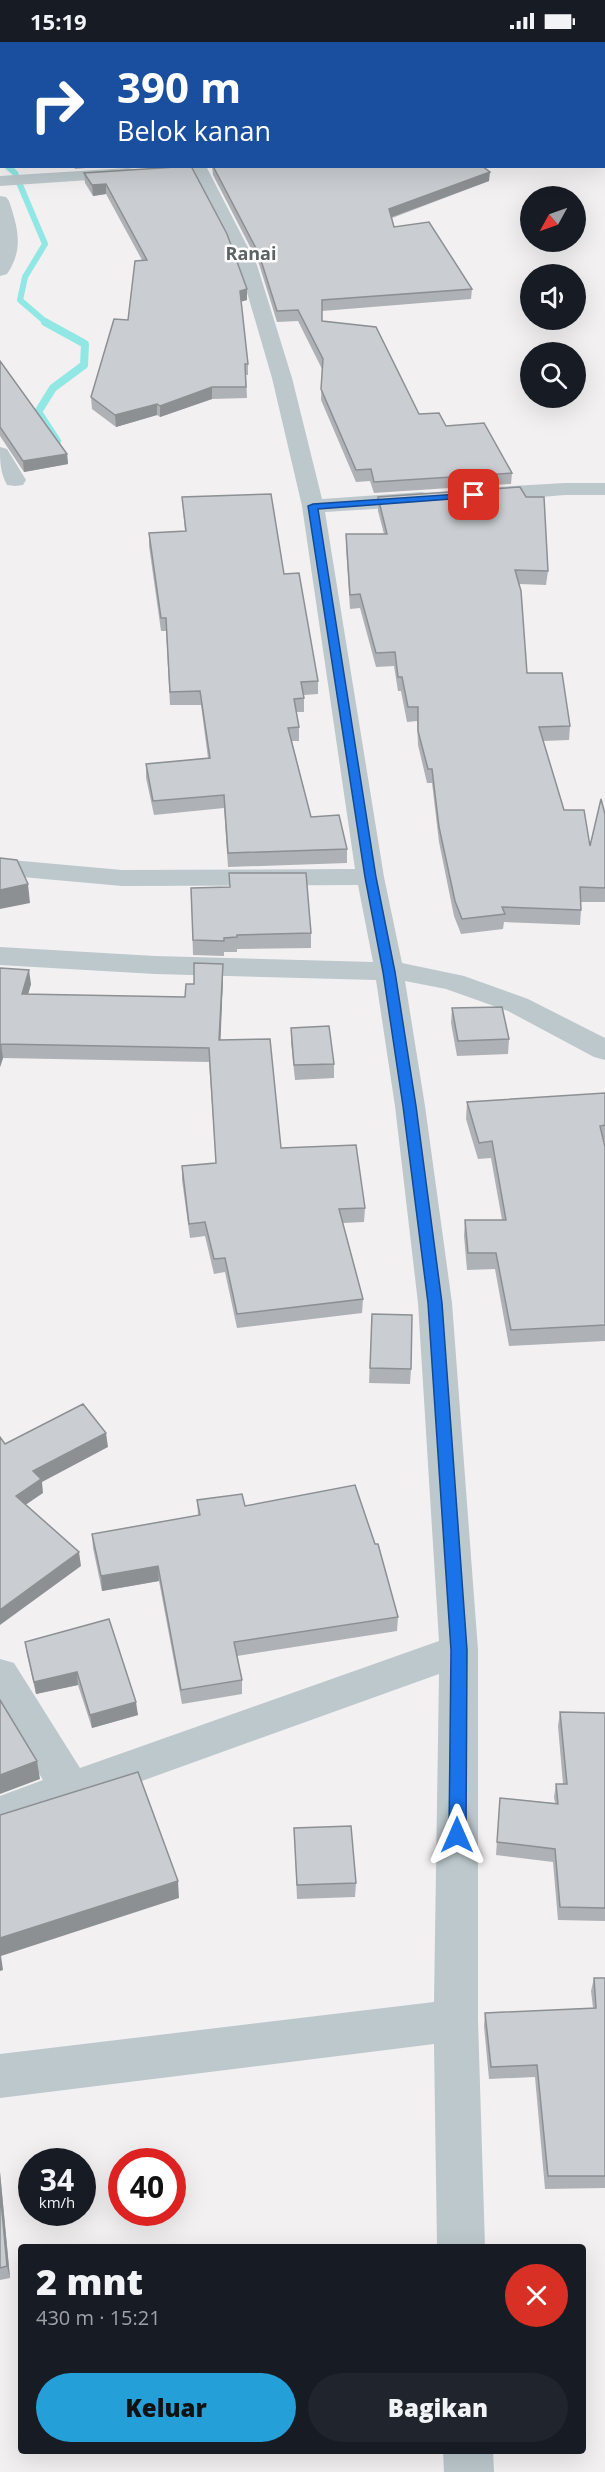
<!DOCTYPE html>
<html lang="id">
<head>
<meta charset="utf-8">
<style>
	:root { --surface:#171b24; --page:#20242c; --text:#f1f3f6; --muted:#9ea1a6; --accent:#259fd7 }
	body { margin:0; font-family:"Open Sans",sans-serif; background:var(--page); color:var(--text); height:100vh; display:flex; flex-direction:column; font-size:22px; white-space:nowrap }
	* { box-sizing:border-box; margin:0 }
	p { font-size:20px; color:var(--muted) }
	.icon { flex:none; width:33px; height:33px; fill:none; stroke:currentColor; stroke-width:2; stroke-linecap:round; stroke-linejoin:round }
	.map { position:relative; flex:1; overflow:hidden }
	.panel { position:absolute; left:18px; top:2202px; width:568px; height:210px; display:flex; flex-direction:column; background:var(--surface); border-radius:6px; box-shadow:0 6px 24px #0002 }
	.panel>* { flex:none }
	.hud { position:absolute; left:0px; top:0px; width:606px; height:126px; box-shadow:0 6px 24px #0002; background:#1a4fa0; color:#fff; overflow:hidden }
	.needle { width:39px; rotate:230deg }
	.controls { position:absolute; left:520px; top:144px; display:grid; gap:12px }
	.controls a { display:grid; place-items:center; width:66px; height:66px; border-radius:50%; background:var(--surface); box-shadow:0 6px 24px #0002; font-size:30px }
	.speed { position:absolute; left:18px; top:2106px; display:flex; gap:12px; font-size:30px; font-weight:700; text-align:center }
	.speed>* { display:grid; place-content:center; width:78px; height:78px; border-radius:50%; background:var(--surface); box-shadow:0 6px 24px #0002; line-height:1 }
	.speed small { font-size:15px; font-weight:400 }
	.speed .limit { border:9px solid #d22; background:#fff; color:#111 }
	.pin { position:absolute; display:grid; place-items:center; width:51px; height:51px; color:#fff; margin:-26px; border-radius:12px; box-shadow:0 3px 9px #0006 }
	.me { position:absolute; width:66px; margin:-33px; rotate:0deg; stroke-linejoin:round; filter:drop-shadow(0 0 4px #0008) }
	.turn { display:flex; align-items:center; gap:21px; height:126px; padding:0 18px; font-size:27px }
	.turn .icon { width:78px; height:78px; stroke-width:2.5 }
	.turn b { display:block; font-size:42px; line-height:51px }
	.round { display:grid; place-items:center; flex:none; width:63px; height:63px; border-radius:32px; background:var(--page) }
	.head { display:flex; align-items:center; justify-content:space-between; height:102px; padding:0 18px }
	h1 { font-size:36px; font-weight:800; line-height:45px }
	.primary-button { display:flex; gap:12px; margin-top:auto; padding:12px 18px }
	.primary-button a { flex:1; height:69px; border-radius:36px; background:var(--accent); color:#111; font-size:24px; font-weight:800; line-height:69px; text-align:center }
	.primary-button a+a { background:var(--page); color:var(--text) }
	.status { display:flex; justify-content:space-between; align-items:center; height:42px; padding:0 30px; background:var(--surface); direction:ltr }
	.status svg { height:16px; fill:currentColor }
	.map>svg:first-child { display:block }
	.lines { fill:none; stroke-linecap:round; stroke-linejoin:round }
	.stream-far1 { stroke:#91e7e4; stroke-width:6 }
	.stream { stroke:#91e7e4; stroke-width:8 }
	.minor { fill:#bcc8cc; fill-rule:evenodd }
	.wall { fill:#aeb1b5 }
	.shaded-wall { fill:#8d9093 }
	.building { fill:#caced2; stroke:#8d9093; stroke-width:1.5 }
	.route { fill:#1a73e8; stroke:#114b97; stroke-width:1.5 }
	.labels { text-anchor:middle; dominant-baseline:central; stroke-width:5; stroke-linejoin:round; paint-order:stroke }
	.far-district-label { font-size:18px; font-weight:bold; fill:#5d6264; stroke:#fff }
</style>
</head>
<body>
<div class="status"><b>15:19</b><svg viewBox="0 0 49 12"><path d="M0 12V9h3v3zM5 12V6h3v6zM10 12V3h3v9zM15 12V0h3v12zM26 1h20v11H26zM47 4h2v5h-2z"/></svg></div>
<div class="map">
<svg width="605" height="2430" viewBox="0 0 605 2430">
	<rect width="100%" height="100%" fill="#f2f0f1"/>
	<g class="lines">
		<path class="stream-far1" d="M7,124L15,131L45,202L25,235L20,258L48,282"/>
		<path class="stream" d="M45,280L85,302L84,323L53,346L38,370L57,399"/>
		<path class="minor" d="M74,0H93L91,2Z
			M189,124H206L257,223L292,336L322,457L422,450L430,452L433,457L430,462L422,464L325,470L384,835L402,921L464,934L528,957L605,996V1018L594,1015L508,969L446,947L405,939L425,1064L452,1261L478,1608V1978L485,2205H437L434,2002L0,2056V2012L434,1960L439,1632L0,1790V1754L43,1738L0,1667V1617L14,1621L80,1726L439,1599L418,1261L395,1064L376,938L155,932L0,923V905L155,914L373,920L358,843L122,844L0,833V817L122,828L355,827L302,464L272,336L239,223Z
			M128,126L134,127L136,131L134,135L0,144V134Z
			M0,154L6,155L9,159C18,186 24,207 7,232L0,234Z
			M0,405L7,407L26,438L23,443L15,444L7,443C0,430 0,419 0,405Z
			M565,441H605V453H565L479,460L471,458L468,453L471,448L479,446Z
			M443,2409H493L494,2430H444Z"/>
	</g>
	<path class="wall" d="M0,0L2,2V62L0,61Z
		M2,65V98L0,96V66Z
		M74,124H108L75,127Z
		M191,124L247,258L241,259L248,322V333H246L247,356L212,357L160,375L157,373L116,385L92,367L91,355L128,278L142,218L106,152L93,154L85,141L84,131Z
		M212,124H482L489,139L392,176L394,185L472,247L471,257L322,269V279L419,372L446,384L512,431L511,442L374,451L370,439L356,440L321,358L322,327L298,279L277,280L259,222L213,133Z
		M0,319L67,412L68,422L24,430L0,394Z
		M182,455L284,532L318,639V652L304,653V670H296L299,685V699H292L311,775L347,807V821L228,825L224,766L154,773L146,736V722L208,716L201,663H170L166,589H161L149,504V491L185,489Z
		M378,455L548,529L546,543L519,542L527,631L570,684L569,698L543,699L564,768L590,804L605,772V860H581V868L580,883L504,880L503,887L461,892L454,874L439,800L432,741H427L418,703L417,679L407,680L401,649H398L394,624L376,625L360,566L350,567L346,505V492H384L378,469Z
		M229,831L311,891V906L237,907V910H224V914L193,913L191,846L230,845Z
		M0,926L31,942L28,953L185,955L194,942L223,936L220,998L281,1106L365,1166L364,1180L343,1181L363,1257L362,1271L237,1286L225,1230L214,1232L205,1194L190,1196L182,1138V1124L216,1121L209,1020L3,1016L0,1025Z
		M452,966L509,997L508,1012L457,1014L451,981Z
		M291,986L334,1022V1036L295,1038L291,1000Z
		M605,1051V1100H604L605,1104V1299L509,1304L495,1227L467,1228L464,1194L465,1178H502L491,1116L478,1117L466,1077L467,1060Z
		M372,1272L411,1327L410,1342L369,1341Z
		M197,1458L245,1464L398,1575L397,1589L237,1614L242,1638V1652L182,1662L159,1539L102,1549L93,1506L92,1492L198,1473Z
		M109,1577L138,1673L92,1686L78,1643L36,1652L27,1613L25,1600Z
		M560,1670L605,1671V1879L558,1878L553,1820L496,1813L500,1756L555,1761L554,1755L556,1742H563L558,1684Z
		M294,1786L356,1841L355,1855L297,1857Z
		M594,1936H605V2146L545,2147L535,2035L489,2037L484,1984L485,1971L593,1966L591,1949Z
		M0,2130L10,2236L0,2238Z"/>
	<path class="shaded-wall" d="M490,130L489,139L389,176V167Z
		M106,142V152L93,154L92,143Z
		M247,247V258L240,260V249Z
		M212,345V357L160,375V364Z
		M157,362V373L116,385L115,373Z
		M67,412L68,422L24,430L23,419Z
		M28,842L30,861L0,867V848Z
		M223,922V936L220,1012L219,998Z
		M29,928L31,942L24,966L22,952Z
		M1,1002L3,1016L0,1025V1006Z
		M106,1391L108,1405L42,1440L43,1451L18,1468L16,1454L33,1429Z
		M79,1510L81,1524L0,1583V1568Z
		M158,1524L159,1539L102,1549L101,1534Z
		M77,1630L78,1643L36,1652L34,1640Z
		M136,1660L138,1673L92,1686L90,1673Z
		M37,1719L40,1737L0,1752V1733Z
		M178,1839L179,1856L1,1914L3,1928L0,1929V1896Z
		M0,2130L10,2236L7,2224L0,2148Z"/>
	<path class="building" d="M0,0H76L77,2H2V54L0,52Z
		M253,0H605V34L604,2H244Z
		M604,48H605L604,88Z
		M2,65V89L0,87V66Z
		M191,124L227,192L247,247L240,249L248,322H245L246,345H212L160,364L157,362L115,373L91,355L114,277L128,278L135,219L147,218L106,142L92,143L84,131Z
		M213,124H482L490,130L389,167L394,185L429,180L472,247L322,258V279L376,285L419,372L439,371L446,384L484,381L512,431L374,440L371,427L356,428L321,347L323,317L298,268L277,269L259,212Z
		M0,319L67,412L23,419L0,385Z
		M520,445L526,455H544L548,529L515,528L521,549L527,631H562L570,684L539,685L564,768H584L590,804L601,757L605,772V846L580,845L581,868L502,865L505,872L462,877L455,859L439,785L432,727H428L418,689V665H408L402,635H398L395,610L376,611L360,552L350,553L346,492H387L378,455Z
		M271,452L284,532L299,531L318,639L301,640L304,656L294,657L299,685L288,686L311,775L339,773L347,807L228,811L224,753L153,759L146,722L210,716L200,649L170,650L166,576H161L149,491L186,489L182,455Z
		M0,816L17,818L28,842L0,848Z
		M229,831H306L311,891L237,893V895L224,896V899L193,898L191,846L230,845Z
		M194,921L223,922L219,998L270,997L281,1106L356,1103L365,1166L339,1167L363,1257L237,1272L225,1216L214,1217L205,1180L189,1182L182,1124L216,1121L209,1006L1,1002L0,1006V926L29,928L22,952L185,955L186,942H194Z
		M502,965L509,997L458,999L452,966Z
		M329,984L334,1022L294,1023L291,986Z
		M605,1051V1083L600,1084L605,1105V1283L511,1288L496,1211H468L465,1178H506L492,1099L479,1101L467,1060Z
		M372,1272L412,1273L411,1327L370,1326Z
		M83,1362L106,1391L33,1429L41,1437L16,1454L79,1510L0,1568V1395L5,1402Z
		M355,1443L375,1502H378L398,1575L234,1600L242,1638L181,1648L158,1524L101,1534L92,1492L200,1473L197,1458L242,1452L245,1464Z
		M109,1577L136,1660L90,1673L77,1630L34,1640L25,1600Z
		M0,1658L37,1719L0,1733Z
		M560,1670L605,1671V1866L560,1865L555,1807L497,1800L500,1756L558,1762L556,1742H567Z
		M138,1730L178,1839L0,1896V1773Z
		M351,1784L356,1841L297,1843L294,1786Z
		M594,1936H605V2134H548L537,2023L491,2025L485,1971L596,1966Z
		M0,2148L7,2224L0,2226Z"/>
	<path class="route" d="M474,451H477V455L318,467L376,835L395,930L416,1064L442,1261L467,1608L466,1793L463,1798L457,1801L451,1798L449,1793L451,1608L428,1261L403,1064L383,930L365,835L308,464L313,462Z"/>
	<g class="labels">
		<g class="far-district-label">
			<text x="251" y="211">Ranai</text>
		</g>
	</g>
</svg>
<div class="controls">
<a><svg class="needle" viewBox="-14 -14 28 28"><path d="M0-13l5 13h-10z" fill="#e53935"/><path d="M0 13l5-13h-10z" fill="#9ea1a6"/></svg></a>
<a><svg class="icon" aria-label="sound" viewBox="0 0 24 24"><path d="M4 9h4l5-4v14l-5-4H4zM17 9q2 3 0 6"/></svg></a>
<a><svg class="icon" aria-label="search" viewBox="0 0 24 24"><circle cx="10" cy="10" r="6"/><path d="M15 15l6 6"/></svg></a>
</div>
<div class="speed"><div>34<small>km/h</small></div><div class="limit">40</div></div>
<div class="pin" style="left:474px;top:453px;background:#d93025"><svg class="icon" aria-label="arrive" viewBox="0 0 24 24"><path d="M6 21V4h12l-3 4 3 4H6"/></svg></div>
<svg class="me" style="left:457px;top:1793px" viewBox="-20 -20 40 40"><path d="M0-17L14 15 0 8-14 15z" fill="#1a73e8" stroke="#fff" stroke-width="4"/></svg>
<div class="hud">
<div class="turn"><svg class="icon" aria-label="right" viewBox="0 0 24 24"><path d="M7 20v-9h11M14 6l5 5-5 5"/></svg><div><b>390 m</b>Belok kanan</div></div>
</div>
<section class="panel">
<div class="head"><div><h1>2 mnt</h1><p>430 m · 15:21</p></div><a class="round" style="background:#d93025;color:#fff"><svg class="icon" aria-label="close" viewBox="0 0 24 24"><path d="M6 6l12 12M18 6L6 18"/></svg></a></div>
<div class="primary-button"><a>Keluar</a><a>Bagikan</a></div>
</section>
</div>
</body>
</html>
